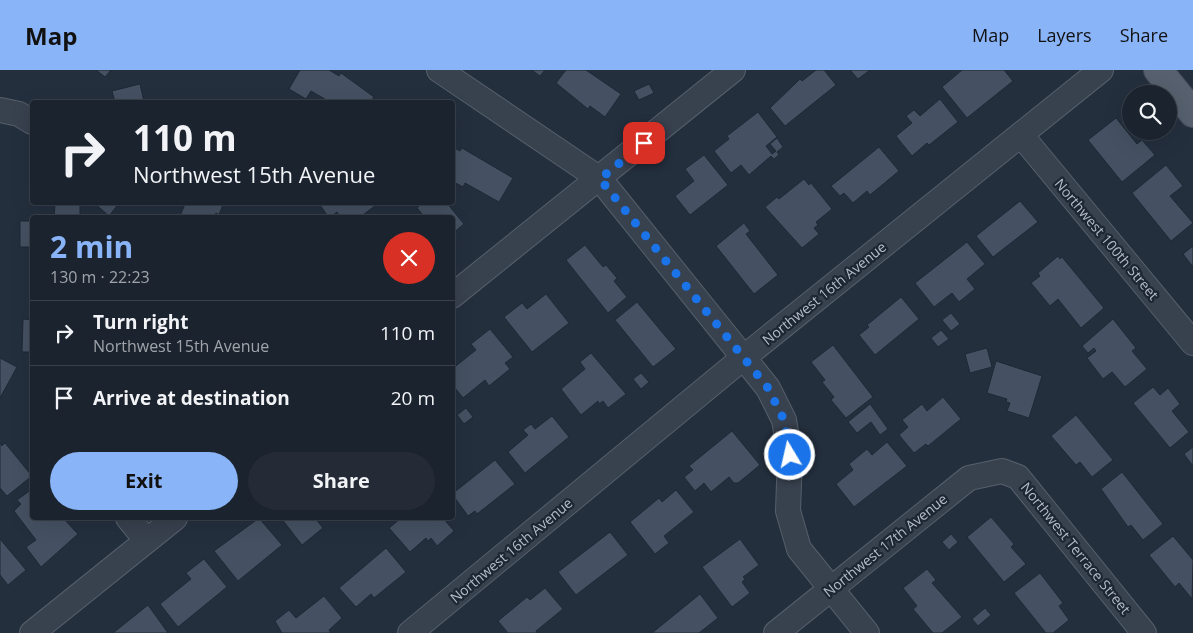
<!DOCTYPE html>
<html lang="en">
<head>
<meta charset="utf-8">
<style>
	:root { --surface:#1b232e; --page:#242b36; --text:#f1f3f6; --muted:#a0a4aa; --line:#39404a; --accent:#8ab4f8 }
	body { margin:0; font-family:"Open Sans",sans-serif; background:var(--page); color:var(--text); height:100vh; display:flex; flex-direction:column; font-size:19px; white-space:nowrap }
	* { box-sizing:border-box; margin:0 }
	p { font-size:16px; color:var(--muted) }
	.icon { flex:none; width:28px; height:28px; fill:none; stroke:currentColor; stroke-width:2; stroke-linecap:round; stroke-linejoin:round }
	.map { position:relative; flex:1; overflow:hidden }
	.drawer { position:absolute; left:30px; top:145px; width:425px; height:305px; display:flex; flex-direction:column; background:var(--surface); border-radius:5px; box-shadow:0 5px 20px #0002,0 0 0 1px var(--line) }
	.drawer>* { flex:none }
	.top-card { position:absolute; left:30px; top:30px; width:425px; height:105px; border-radius:5px; box-shadow:0 5px 20px #0002,0 0 0 1px var(--line); background:#1b232e; color:var(--text); overflow:hidden }
	.buttons { position:absolute; left:1122px; top:15px; display:grid; gap:10px }
	.buttons a { display:grid; place-items:center; width:55px; height:55px; border-radius:50%; background:var(--surface); box-shadow:0 5px 20px #0002,0 0 0 1px var(--line); font-size:25px }
	.pin { position:absolute; display:grid; place-items:center; width:42px; height:42px; color:#fff; margin:-21px; border-radius:10px; box-shadow:0 2px 8px #0006 }
	.me { position:absolute; width:55px; margin:-28px; rotate:351deg; stroke-linejoin:round; filter:drop-shadow(0 0 4px #0008) }
	.turn { display:flex; align-items:center; gap:18px; height:105px; padding:0 20px; font-size:22px }
	.turn .icon { width:65px; height:65px; stroke-width:2.5 }
	.turn b { display:block; font-size:35px; line-height:42px }
	.round { display:grid; place-items:center; flex:none; width:52px; height:52px; border-radius:26px; background:var(--page) }
	.summary { display:flex; align-items:center; justify-content:space-between; height:85px; padding:0 20px }
	h1 { font-size:30px; font-weight:700; line-height:38px; color:var(--accent) }
	.button { display:flex; gap:10px; margin-top:auto; padding:10px 20px }
	.button a { flex:1; height:58px; border-radius:30px; background:var(--accent); color:#111; font-size:20px; font-weight:700; line-height:58px; text-align:center }
	.button a+a { background:var(--page); color:var(--text) }
	ul { padding:0; list-style:none }
	li { display:flex; align-items:center; gap:15px; height:65px; padding:0 20px; border-top:1px solid var(--line) }
	li div { flex:1 }
	li b { display:block; font-size:19px }
	li em { font-style:normal }
	header { display:flex; align-items:center; gap:30px; box-sizing:border-box; height:70px; padding:0 25px; background:var(--accent); color:#111 }
	header strong { font-size:24px }
	nav { display:flex; gap:28px; margin-inline-start:auto; font-size:18px }
	.map>svg:first-child { display:block }
	.building { fill:#455162; stroke:#1f2835 }
	.lines { fill:none; stroke-linecap:round; stroke-linejoin:round }
	.minor-casing { stroke:#565f6c; stroke-width:26 }
	.major-casing { stroke:#414a57; stroke-width:30 }
	.minor { stroke:#38414e; stroke-width:24 }
	.major { stroke:#56606e; stroke-width:28 }
	.route { stroke:#1a73e8; stroke-width:9; stroke-dasharray:0 16.2 }
	.labels { text-anchor:middle; dominant-baseline:central; stroke-width:4.5; stroke-linejoin:round; paint-order:stroke }
	.street-label { font-size:14px; fill:#b4bcc9; stroke:#1d2633 }
</style>
</head>
<body>
<header>
<strong>Map</strong>
<nav><a>Map</a><a>Layers</a><a>Share</a></nav>
</header>
<div class="map">
<svg width="1193" height="563" viewBox="0 0 1193 563">
	<rect width="100%" height="100%" fill="#242f3e"/>
	<path class="building" d="M96,0H111L105,7Z
		M300,0H329L339,6L341,3L374,27L370,32H330L311,21L306,29L289,19Z
		M532,0H545L540,6Z
		M566,0H586L621,24L605,47L590,36L588,39L556,13Z
		M816,0H824L836,15L785,56L770,38L800,9L802,11Z
		M850,0H870L858,9Z
		M962,0H1004L1013,11L967,48L942,17Z
		M140,14L144,32H115L112,21Z
		M649,14L654,23L639,30L634,21Z
		M940,29L958,52L929,75L927,73L912,86L896,66L912,53L906,46L914,40L920,46Z
		M758,42L777,67L766,76L772,84L776,81L770,74L777,68L783,77L777,82L779,85L774,89L771,86L749,105L741,95L731,103L714,81L729,69L727,66Z
		M1116,48L1137,74L1142,70L1155,85L1122,112L1088,70Z
		M453,77L460,81L462,78L513,108L499,132L465,113L463,117L452,111Z
		M879,77L899,101L870,125L867,121L853,133L844,123L840,126L831,116Z
		M704,85L728,115L690,145L675,126L694,111L685,99Z
		M1166,95L1183,116L1170,126L1193,153L1171,171L1132,123Z
		M804,109L809,115L811,113L832,139L816,152L818,155L814,158L819,164L802,178L765,137L777,127L779,129Z
		M1020,131L1038,152L993,187L976,166Z
		M93,132H120L109,146Z
		M186,132H224L219,145L216,143L214,148H179Z
		M318,132H380L359,148H341L337,142L329,148Z
		M423,132H446L464,154L452,164V148H419L423,145L417,138Z
		M55,134L80,135V148H54Z
		M20,151H32V177H20Z
		M744,153L750,161L746,164L778,205L754,224L716,176Z
		M967,172L985,194L967,209L975,219L959,232L952,223L934,237L915,213Z
		M585,175L603,197L606,195L617,208L614,211L627,227L608,243L566,190Z
		M1193,176V197L1183,184Z
		M1058,186L1060,189L1062,187L1104,238L1081,258L1058,229L1050,236L1031,213L1040,206L1038,203Z
		M546,224L569,253L532,282L504,247L522,233L527,239Z
		M901,227L919,249L875,285L859,265L869,257L867,255Z
		M637,232L676,279L653,297L615,250Z
		M951,243L960,254L951,261L942,250Z
		M23,249L32,250V282H22Z
		M1113,249L1136,278L1132,281L1147,299L1125,317L1112,302L1103,309L1087,288L1096,281L1094,278L1088,283L1082,276Z
		M490,259L513,287L505,293L510,299L489,316L485,310L463,328L452,314V299L476,280L471,274Z
		M941,260L949,269L938,277L931,268Z
		M833,275L873,327L846,348L831,330L834,327L822,312L825,310L811,292Z
		M987,278L992,297L970,303L965,284Z
		M591,283L626,324L608,338L603,331L599,334L598,331L581,345L561,319L585,299L580,292Z
		M0,288L17,297L0,328Z
		M996,291L1042,306L1029,348L1007,341L1010,333L1006,332L1007,329L987,323Z
		M641,303L649,312L641,319L633,309Z
		M1153,317L1160,325L1168,318L1180,334L1172,341L1189,362L1170,378L1133,333Z
		M943,327L961,349L928,376L926,374L914,383L899,365L908,357L902,350L922,334L927,341Z
		M870,334L888,359L880,365L871,352L857,363L848,352Z
		M466,338L473,347L464,354L457,345Z
		M1076,345L1113,390L1092,407L1080,392L1076,395L1051,366Z
		M552,346L569,367L525,403L508,382L528,365L523,360L531,354L535,359Z
		M732,361L760,395L738,413H734L729,407L711,422L704,413L695,421L684,407L693,400L689,396Z
		M887,372L907,396L854,437L836,414L853,400L849,394L867,379L872,385Z
		M0,373L2,376L5,373L32,406L7,426L0,418Z
		M1193,377V396L1184,384Z
		M495,390L515,414L477,444L475,441L468,446L452,424Z
		M1122,402L1163,454L1143,470L1131,455L1128,457L1101,419Z
		M32,419V448H63L78,464L41,497L26,477L36,470L14,441L21,434L17,430Z
		M676,420L694,442L664,466L669,473L655,484L630,452L659,428L662,432Z
		M991,447L1014,474L1011,477L1026,494L1004,512L967,467Z
		M259,448L282,475L238,511L214,481Z
		M281,448H315L323,458L302,475Z
		M401,448H443L454,461L437,476L431,468L428,471L426,468L410,482L389,458Z
		M610,462L628,485L576,525L558,502Z
		M951,464L958,472L949,480L942,472Z
		M1173,466L1193,490L1192,529L1179,513L1175,517L1149,485Z
		M0,469L26,500L8,515L0,505Z
		M740,469L759,495L743,507L745,509L742,512L750,523L732,537L702,497Z
		M386,478L406,502L374,528L371,524L356,537L339,518Z
		M204,489L227,517L178,557L160,534L191,509L186,503Z
		M927,499L936,510L932,513L962,547L942,563H933L913,539L917,536L903,518Z
		M1040,503L1063,533L1059,536L1069,550L1053,563H1046L1014,523Z
		M545,518L563,539L536,561L537,563H508L498,551L527,527L530,530Z
		M700,524L718,548L699,563H652Z
		M324,526L342,548L329,560L331,563H282L275,551L289,540L296,548Z
		M148,535L168,563H113Z
		M985,538L991,545L978,556L972,549Z"/>
	<g class="lines">
		<defs>
			<path id="minor" d="M439,0L600,109L768,318L784,350L790,385L788,441L799,479L867,563
				M0,40L19,44L32,52
				M1021,65L1193,273
				M452,226L733,0
				M128,448L146,470
				M32,563L175,448
				M410,563L743,288L1101,0
				M776,563L969,408L1002,401L1018,407L1144,563"/>
			<path id="major" d="M1158,0L1193,43"/>
		</defs>
		<use href="#minor" class="minor-casing"/>
		<use href="#major" class="major-casing"/>
		<use href="#minor" class="minor"/>
		<use href="#major" class="major"/>
	</g>
	<g class="lines">
		<path class="route" d="M644,73L600,109L768,318L784,350L790,385"/>
	</g>
	<g class="labels">
		<g class="street-label">
			<text transform="translate(1107 169) rotate(50)">Northwest 100th Street</text>
			<text transform="translate(824 223) rotate(-39)">Northwest 16th Avenue</text>
			<text transform="translate(885 475) rotate(-39)">Northwest 17th Avenue</text>
			<text transform="translate(1076 478) rotate(51)">Northwest Terrace Street</text>
			<text transform="translate(511 480) rotate(-40)">Northwest 16th Avenue</text>
		</g>
	</g>
</svg>
<div class="buttons">
<a><svg class="icon" aria-label="search" viewBox="0 0 24 24"><circle cx="10" cy="10" r="6"/><path d="M15 15l6 6"/></svg></a>
</div>
<div class="pin" style="left:644px;top:73px;background:#d93025"><svg class="icon" aria-label="arrive" viewBox="0 0 24 24"><path d="M6 21V4h12l-3 4 3 4H6"/></svg></div>
<svg class="me" style="left:790px;top:385px" viewBox="-20 -20 40 40"><circle r="17" fill="#1a73e8" stroke="#fff" stroke-width="3"/><path d="M0-11L8 9 0 5-8 9z" fill="#fff"/></svg>
<div class="top-card">
<div class="turn"><svg class="icon" aria-label="right" viewBox="0 0 24 24"><path d="M7 20v-9h11M14 6l5 5-5 5"/></svg><div><b>110 m</b>Northwest 15th Avenue</div></div>
</div>
<section class="drawer">
<div class="summary"><div><h1>2 min</h1><p>130 m · 22:23</p></div><a class="round" style="background:#d93025;color:#fff"><svg class="icon" aria-label="close" viewBox="0 0 24 24"><path d="M6 6l12 12M18 6L6 18"/></svg></a></div>
<ul>
<li><svg class="icon" aria-label="right" viewBox="0 0 24 24"><path d="M7 20v-9h11M14 6l5 5-5 5"/></svg><div><b>Turn right</b><p>Northwest 15th Avenue</p></div><em>110 m</em></li>
<li><svg class="icon" aria-label="arrive" viewBox="0 0 24 24"><path d="M6 21V4h12l-3 4 3 4H6"/></svg><div><b>Arrive at destination</b></div><em>20 m</em></li>
</ul>
<div class="button"><a>Exit</a><a>Share</a></div>
</section>
</div>
</body>
</html>
